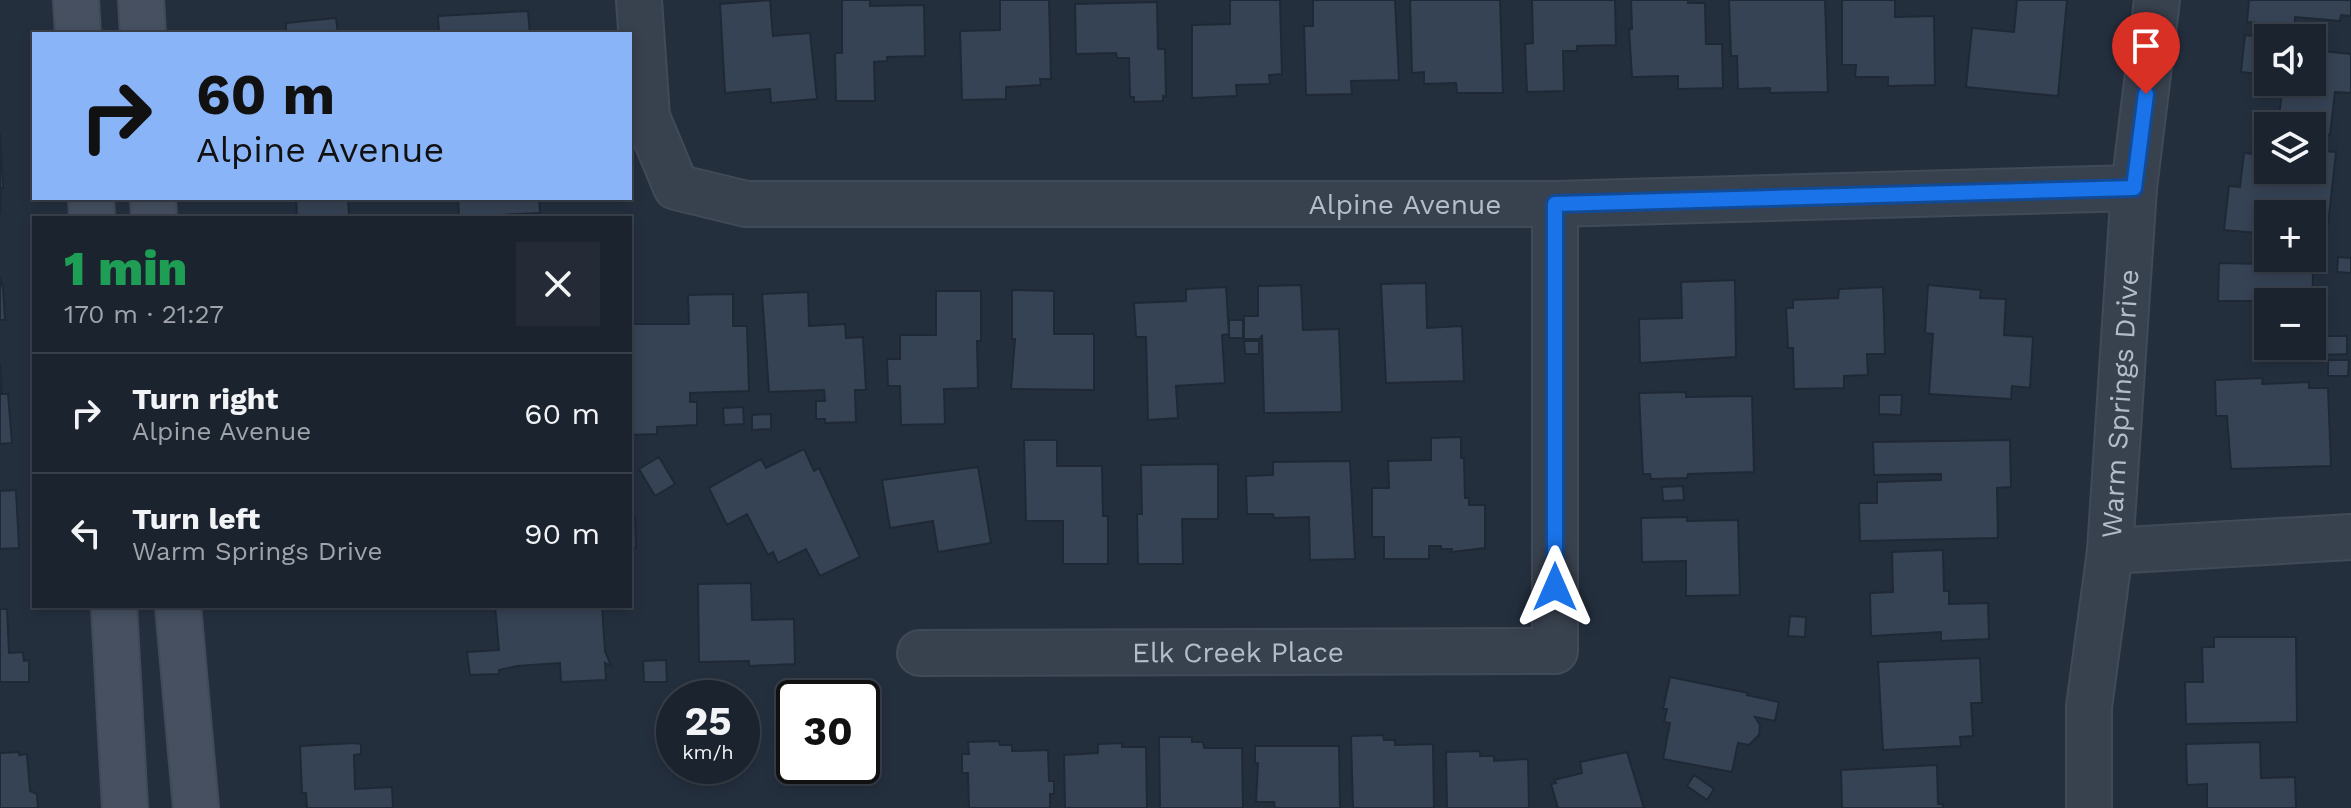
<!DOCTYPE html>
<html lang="en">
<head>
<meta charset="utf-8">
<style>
	:root { --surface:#1b232e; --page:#242b36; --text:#f1f3f6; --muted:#a0a4aa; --line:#39404a }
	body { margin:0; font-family:"Work Sans",sans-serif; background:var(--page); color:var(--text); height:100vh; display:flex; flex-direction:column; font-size:30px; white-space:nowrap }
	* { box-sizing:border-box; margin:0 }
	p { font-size:26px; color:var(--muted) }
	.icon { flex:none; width:44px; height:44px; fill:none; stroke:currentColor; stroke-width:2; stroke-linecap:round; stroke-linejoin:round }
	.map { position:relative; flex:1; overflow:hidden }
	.details { position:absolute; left:32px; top:216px; width:600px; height:392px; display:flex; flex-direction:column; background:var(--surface); border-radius:0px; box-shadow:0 4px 12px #0003,0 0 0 2px var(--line) }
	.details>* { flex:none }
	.hud { position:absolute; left:32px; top:32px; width:600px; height:168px; border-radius:0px; box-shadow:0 4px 12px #0003,0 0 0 2px var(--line); background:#8ab4f8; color:#111; overflow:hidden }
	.tools { position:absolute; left:2254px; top:24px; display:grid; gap:16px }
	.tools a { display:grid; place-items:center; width:72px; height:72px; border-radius:0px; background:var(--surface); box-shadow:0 4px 12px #0003,0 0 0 2px var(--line); font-size:40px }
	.speed { position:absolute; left:656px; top:680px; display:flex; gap:16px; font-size:40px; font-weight:700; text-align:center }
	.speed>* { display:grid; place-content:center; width:104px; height:104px; border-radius:50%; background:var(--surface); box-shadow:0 4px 12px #0003,0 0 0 2px var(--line); line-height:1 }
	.speed small { font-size:20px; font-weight:400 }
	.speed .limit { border:4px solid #111; border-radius:12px; background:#fff; color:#111 }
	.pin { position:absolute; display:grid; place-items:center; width:68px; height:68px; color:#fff; margin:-82px -34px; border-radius:50% 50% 50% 0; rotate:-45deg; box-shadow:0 0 8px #0007 }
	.pin .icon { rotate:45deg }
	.me { position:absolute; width:88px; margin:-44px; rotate:0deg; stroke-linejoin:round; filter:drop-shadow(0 0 6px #0008) }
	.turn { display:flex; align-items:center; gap:28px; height:168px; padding:0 32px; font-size:36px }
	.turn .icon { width:104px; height:104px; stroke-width:2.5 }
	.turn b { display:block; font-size:56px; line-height:68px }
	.round { display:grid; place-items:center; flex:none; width:84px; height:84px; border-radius:0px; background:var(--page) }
	.head { display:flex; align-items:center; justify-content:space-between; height:136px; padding:0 32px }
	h1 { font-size:48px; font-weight:800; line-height:60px; color:#1e9e55 }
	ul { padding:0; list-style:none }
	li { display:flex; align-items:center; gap:24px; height:120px; padding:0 32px; border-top:2px solid var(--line) }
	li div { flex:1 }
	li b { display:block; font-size:30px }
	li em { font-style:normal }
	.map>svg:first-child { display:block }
	.building { fill:#364354; stroke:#1f2835; stroke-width:2 }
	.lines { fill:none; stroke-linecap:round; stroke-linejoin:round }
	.minor-casing { stroke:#414a57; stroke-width:48 }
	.secondary-casing { stroke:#414a57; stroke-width:48 }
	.minor { stroke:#38414e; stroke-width:44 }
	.secondary { stroke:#465061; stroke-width:44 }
	.route-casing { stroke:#114b97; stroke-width:20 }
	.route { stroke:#1a73e8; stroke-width:14 }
	.labels { text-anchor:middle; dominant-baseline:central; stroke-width:8; stroke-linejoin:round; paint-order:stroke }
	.street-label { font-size:28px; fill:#b4bcc9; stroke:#1d2633 }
</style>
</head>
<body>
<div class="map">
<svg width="2351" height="808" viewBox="0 0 2351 808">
	<rect width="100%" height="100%" fill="#242f3e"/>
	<path class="building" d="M770,0L773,36L810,33L817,99L771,103L770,89L725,93L720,4Z
		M842,0H870V6L924,5L925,56L887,57V61L874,62L875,101H836L835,53H842Z
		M1000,0H1049L1051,79H1040L1041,85L1006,87V99L962,100L960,31L1000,30Z
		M1230,0H1280L1282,74L1269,75L1270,84L1236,85L1237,96L1192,98V25L1230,24Z
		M1313,0H1395L1399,80L1351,81L1352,94L1306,95L1304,26H1313Z
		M1410,0H1500L1503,93H1457L1456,83L1424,84V72L1412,73Z
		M1532,0H1615L1616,45L1577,46V51H1563L1564,91L1527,92L1525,44L1533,43Z
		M1631,0H1688V3H1705L1706,44H1722L1723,88L1678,89V76L1632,77L1629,29H1632Z
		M1729,0H1825L1828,92L1770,93V88L1738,89L1737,56H1731Z
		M1842,0H1895V17L1934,16L1935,85L1888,86V77H1855L1856,65H1842Z
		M2017,0H2067L2058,96L1966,87L1972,28L2014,32Z
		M2249,0H2351V16L2341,15L2340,21L2295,17V26L2247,22Z
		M1157,2L1158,49H1165L1166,97L1163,96V101L1134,102V97H1130L1129,58H1117L1116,53L1076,54L1075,4Z
		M528,11L530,34H439L438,16Z
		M336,18L338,34H286V23Z
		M2245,35L2270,38L2268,75L2241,72Z
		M2312,50L2351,54V93L2335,92L2330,135L2312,133V126H2278L2282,90L2277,89L2278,82H2312Z
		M0,133L3,188H1L0,214Z
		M2253,143L2268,145V170H2312V150L2336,152L2328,225L2312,223V214H2268V234L2224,230L2229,186L2240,187L2244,153L2252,154Z
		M296,198H348L349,217L297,218Z
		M458,198H539L540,213L459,217Z
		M2338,257L2351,258V273L2337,272Z
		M2219,263L2266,264V272H2313L2312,333V302H2268V346H2312V351L2263,350V323H2259V301H2218Z
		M0,277L3,288L5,320H0Z
		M1735,280L1736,357L1640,363L1639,319L1682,318L1681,282Z
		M1426,283L1427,328L1462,326L1464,381L1386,383L1381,284Z
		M1301,285L1303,330L1339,329L1342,412L1264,413L1262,335L1260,339H1244V316H1258V286Z
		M1928,285L1981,290L1980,298L2006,299L2004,335L2033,337L2030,388L2012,386L2011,399L1929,394L1933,334L1925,333Z
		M1226,287L1229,334L1222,335L1225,383L1176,386L1178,418L1148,420L1146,337H1136L1134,303L1186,301V289Z
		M1883,287L1885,354H1867L1868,375L1844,376V388L1794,389L1793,348H1788L1786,308H1793V300L1838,298L1839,289Z
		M1012,290L1054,291V334H1094V390L1011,389L1015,339H1012Z
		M936,291H981V341H977L978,388L944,389L945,424L901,425L900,386H888L887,359H900V335H936Z
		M808,292L809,326L845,324L846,338L863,337L866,390H855L856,422L825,423V419H816V401H825L824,390L769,392L762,294Z
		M733,294V326H747L749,391L690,393V402H697V425L657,427V434L630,435L632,324H689L688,295Z
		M1229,320H1243V338H1229Z
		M2322,336H2347V354L2322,355Z
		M1244,341H1259V354H1245Z
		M2328,360H2349L2348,376H2328Z
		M0,363L2,394H8L12,443L0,444Z
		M2263,378L2262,384L2309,382V388H2328L2331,466L2231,469L2227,416H2216L2215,380Z
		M1686,392V397L1752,396L1754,472L1688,474L1687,478L1651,479L1650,474H1643L1639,393Z
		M1879,395H1902L1901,415L1879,414Z
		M743,407L744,424L724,425L723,408Z
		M771,414V429L752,430V415Z
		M1461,437V458H1464L1465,498H1469V505H1485V548L1451,552L1452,549H1441V546H1429V559H1384V537H1372V488H1389L1388,461L1431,460V438Z
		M1024,440H1057V466H1102L1103,516H1108V564H1063V521H1026Z
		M2010,440L2011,487L1997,488L1998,538L1860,541L1859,503H1877V482L1941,480V474L1874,475L1873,442Z
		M804,449L814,471L819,468L860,557L820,576L806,549L778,563L773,552L768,555L747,514L727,525L709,488L761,459L766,468Z
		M659,457L675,484L655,496L639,469Z
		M1350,461L1355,559L1310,560L1309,517L1274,518L1273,514H1247L1246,476L1273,475V462Z
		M1218,464V519H1182L1183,564H1138L1137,514H1142L1141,465Z
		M978,467L991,543L938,552L933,521L890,528L882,480Z
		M1683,486L1684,500L1663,501L1662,487Z
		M16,490L19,548L0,549V491Z
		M635,517L636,548L630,549V518Z
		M1687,517V521L1738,520L1740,595L1686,596V561L1642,562L1641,518Z
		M1943,550L1944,591H1949V604L1988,603L1989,639L1941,641V632L1871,636L1870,593L1893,592L1892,552Z
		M751,583L752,620L794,619L795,664L749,666V661L699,662L698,584Z
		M495,606H602L605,651L611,666L605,663L606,680L561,682L560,663L517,666L499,670V674L470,675L467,652L499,650Z
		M0,609H7L9,653L23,652L24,661L29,660V682H0Z
		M1790,616L1806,617L1805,637L1788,636Z
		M2214,637H2296L2297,722L2186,724L2185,682H2203L2202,647H2214Z
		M1980,658L1982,703H1971L1973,736L1960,737L1961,746L1883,750L1878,662Z
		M666,660L667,682H644L643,661Z
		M1670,677L1748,693L1747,695L1779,702L1775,721L1755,717L1760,725L1759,735L1749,745L1738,743L1732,772L1663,759L1670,723L1664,722L1667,709H1663Z
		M1383,735L1384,740H1395V745L1433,744L1434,808H1353L1351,736Z
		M1159,737H1192V742H1203L1204,748H1242L1243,808H1160Z
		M999,741L1000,745H1012V751L1048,750L1049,781H1054V794H1050V808H969L968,773H962V754H969L968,742Z
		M2260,742L2261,778L2295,777L2296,808H2207V784L2187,785L2186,744Z
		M354,743L361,744V754L354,755L355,789L392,787L393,808H307L306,793H302L300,746Z
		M1122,743V747H1146L1147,808H1065L1064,755L1098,753V744Z
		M1255,746H1339L1340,808H1275L1274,802H1256L1258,763H1255Z
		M1480,751V756H1494V761L1528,759L1529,808H1447L1446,752Z
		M19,752V755L27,754L30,791L37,794L38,808H0V753Z
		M1627,752L1644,808H1558L1551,784L1556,783L1554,780L1582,773L1580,762Z
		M1937,765L1938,804H1943V808H1842L1841,770Z
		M1694,775L1714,789L1707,800L1687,786Z"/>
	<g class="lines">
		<defs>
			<g id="minor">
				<path id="s1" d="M639,0L647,117L676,187L746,204H1555L2134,188"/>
				<path d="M2110,551L2351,537"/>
				<path id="s2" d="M920,653L1555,651V204"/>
				<path id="s3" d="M2089,808V707L2110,551L2134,188L2157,0"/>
			</g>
			<path id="secondary" d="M76,0L78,34
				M141,0L143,34
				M91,198L92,218
				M153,198L154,218
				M114,606L125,808
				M178,606L196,808"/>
		</defs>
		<use href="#minor" class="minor-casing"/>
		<use href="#secondary" class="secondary-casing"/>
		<use href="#minor" class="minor"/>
		<use href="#secondary" class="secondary"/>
	</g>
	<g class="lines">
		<defs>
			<path id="route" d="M1555,587V204L2134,188L2146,94"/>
		</defs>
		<use href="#route" class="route-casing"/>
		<use href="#route" class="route"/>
	</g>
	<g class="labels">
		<g class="street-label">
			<text stroke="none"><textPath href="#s1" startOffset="924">Alpine Avenue</textPath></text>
			<text stroke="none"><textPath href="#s3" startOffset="406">Warm Springs Drive</textPath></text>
			<text stroke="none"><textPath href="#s2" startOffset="318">Elk Creek Place</textPath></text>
		</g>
	</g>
</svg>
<div class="tools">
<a><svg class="icon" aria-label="sound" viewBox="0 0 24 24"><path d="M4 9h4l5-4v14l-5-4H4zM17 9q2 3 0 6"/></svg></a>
<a><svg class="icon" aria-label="layers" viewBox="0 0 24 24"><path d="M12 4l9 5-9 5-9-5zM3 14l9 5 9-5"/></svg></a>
<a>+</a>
<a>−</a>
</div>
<div class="speed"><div>25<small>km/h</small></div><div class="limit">30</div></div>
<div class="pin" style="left:2146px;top:94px;background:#d93025"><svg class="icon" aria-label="arrive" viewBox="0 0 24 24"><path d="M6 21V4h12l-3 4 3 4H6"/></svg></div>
<svg class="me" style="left:1555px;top:587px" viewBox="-20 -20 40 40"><path d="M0-17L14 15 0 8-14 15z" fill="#1a73e8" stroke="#fff" stroke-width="4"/></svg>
<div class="hud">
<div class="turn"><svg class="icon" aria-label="right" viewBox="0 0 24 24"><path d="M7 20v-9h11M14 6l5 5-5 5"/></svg><div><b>60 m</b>Alpine Avenue</div></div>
</div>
<section class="details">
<div class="head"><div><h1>1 min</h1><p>170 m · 21:27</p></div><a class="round"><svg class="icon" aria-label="close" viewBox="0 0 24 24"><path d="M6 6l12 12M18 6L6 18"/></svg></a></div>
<ul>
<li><svg class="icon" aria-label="right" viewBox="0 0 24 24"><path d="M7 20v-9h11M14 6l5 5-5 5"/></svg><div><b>Turn right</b><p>Alpine Avenue</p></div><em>60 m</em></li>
<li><svg class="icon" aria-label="left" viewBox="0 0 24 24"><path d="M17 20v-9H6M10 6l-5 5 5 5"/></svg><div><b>Turn left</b><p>Warm Springs Drive</p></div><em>90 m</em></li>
</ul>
</section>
</div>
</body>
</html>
